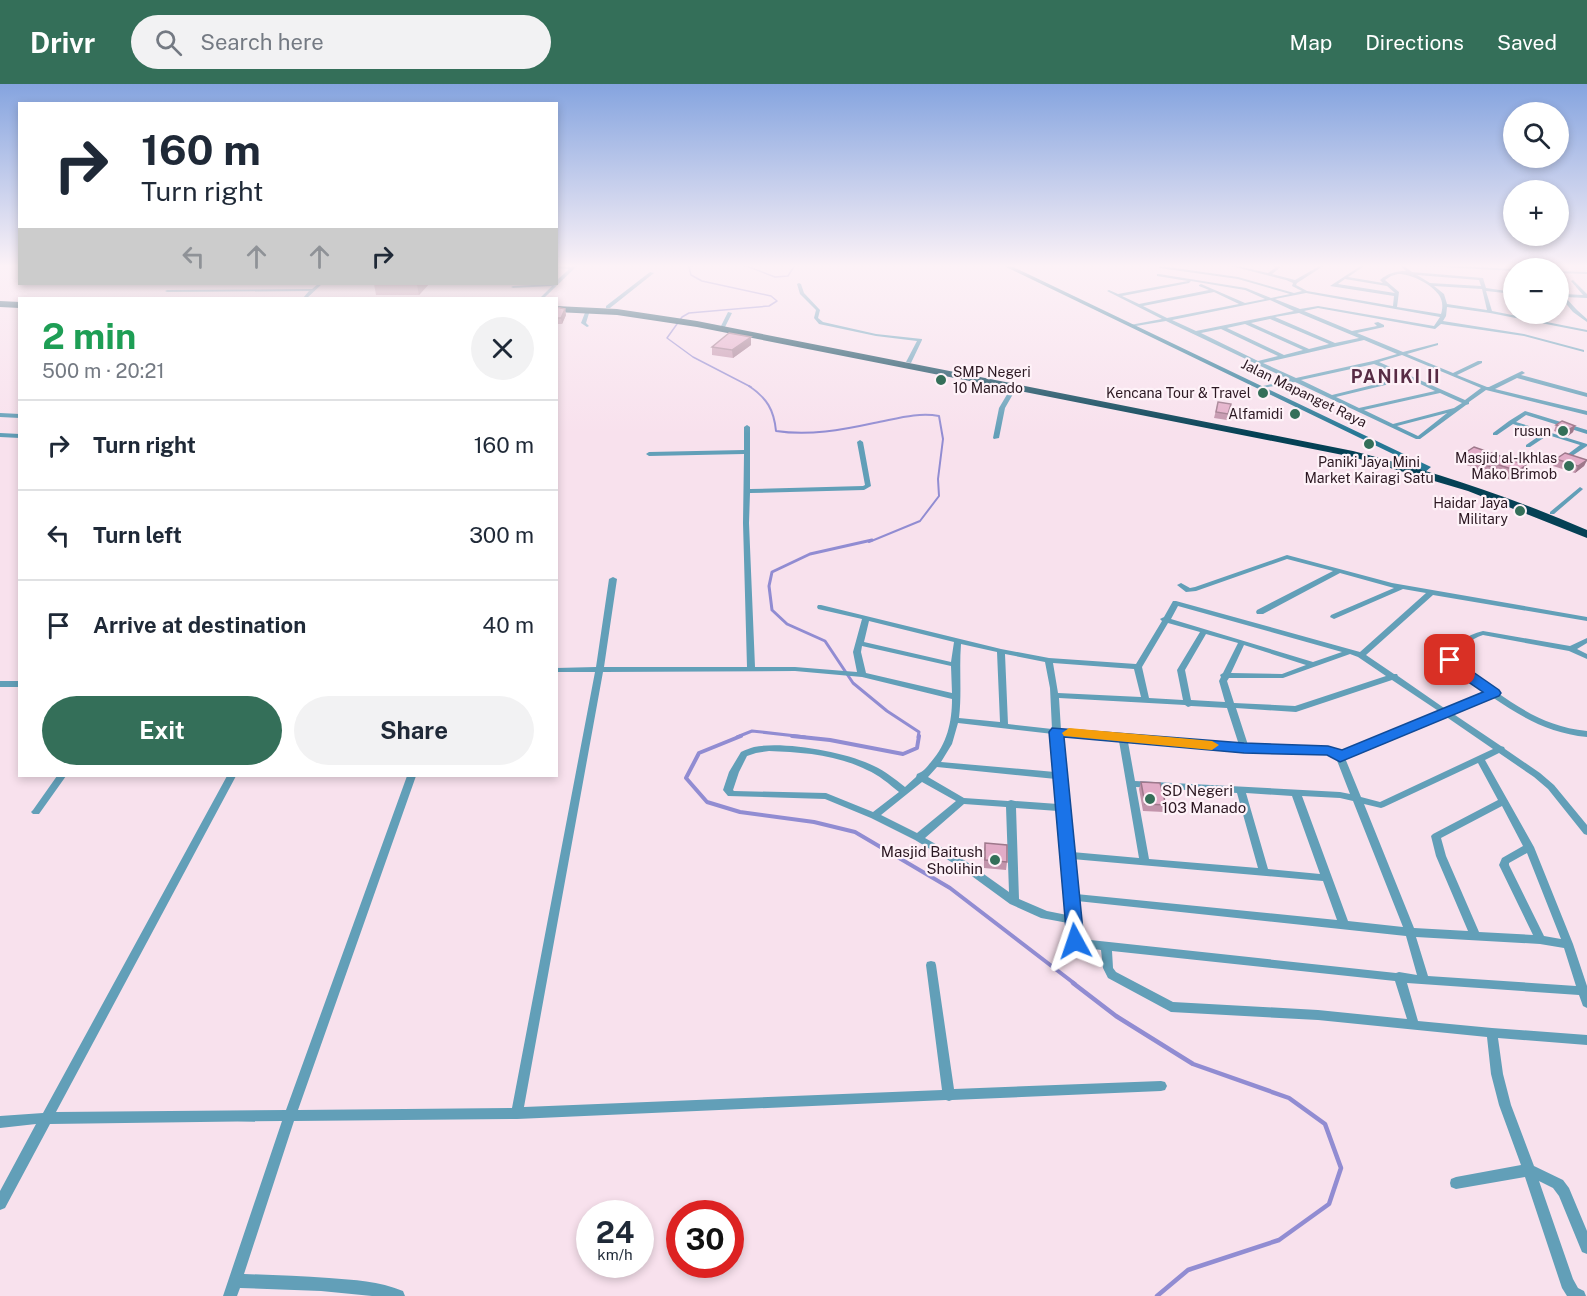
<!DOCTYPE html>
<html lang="en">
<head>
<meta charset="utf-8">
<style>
	:root { --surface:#fff; --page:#f2f2f3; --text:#1f2937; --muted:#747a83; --line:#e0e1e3; --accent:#346f59 }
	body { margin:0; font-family:"Public Sans",sans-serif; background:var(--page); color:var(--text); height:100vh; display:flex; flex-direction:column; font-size:22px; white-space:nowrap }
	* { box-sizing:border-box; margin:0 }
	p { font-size:20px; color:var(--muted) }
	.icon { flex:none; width:33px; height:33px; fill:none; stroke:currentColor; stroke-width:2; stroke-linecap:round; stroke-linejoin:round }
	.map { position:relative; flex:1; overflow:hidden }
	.drawer { position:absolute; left:18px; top:213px; width:540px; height:480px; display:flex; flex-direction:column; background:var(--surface); border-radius:0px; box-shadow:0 3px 9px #0003 }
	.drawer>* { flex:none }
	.top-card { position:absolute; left:18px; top:18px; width:540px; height:183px; border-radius:0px; box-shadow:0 3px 9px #0003; background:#fff; color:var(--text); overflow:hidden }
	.buttons { position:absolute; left:1503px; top:18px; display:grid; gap:12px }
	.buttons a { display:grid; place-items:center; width:66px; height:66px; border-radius:50%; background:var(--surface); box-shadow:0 3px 9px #0003; font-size:30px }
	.speed { position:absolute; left:576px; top:1116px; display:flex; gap:12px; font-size:30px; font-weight:700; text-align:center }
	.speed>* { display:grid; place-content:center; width:78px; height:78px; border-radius:50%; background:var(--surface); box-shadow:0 3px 9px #0003; line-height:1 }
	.speed small { font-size:15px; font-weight:400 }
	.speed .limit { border:9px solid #d22; background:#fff; color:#111 }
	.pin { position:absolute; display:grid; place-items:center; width:51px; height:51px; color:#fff; margin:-26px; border-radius:12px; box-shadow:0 3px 9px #0006 }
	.me { position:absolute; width:66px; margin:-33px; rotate:355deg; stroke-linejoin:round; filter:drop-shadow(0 0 4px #0008) }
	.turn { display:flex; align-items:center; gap:21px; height:126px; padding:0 24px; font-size:27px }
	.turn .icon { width:78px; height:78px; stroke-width:2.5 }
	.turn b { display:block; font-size:42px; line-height:51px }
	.lanes { display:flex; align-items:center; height:57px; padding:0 24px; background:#0003; justify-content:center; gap:30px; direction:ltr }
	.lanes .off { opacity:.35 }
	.round { display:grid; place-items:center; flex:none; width:63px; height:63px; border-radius:32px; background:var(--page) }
	.overview { display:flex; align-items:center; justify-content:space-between; height:102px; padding:0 24px }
	h1 { font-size:36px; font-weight:700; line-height:45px; color:#1e9e55 }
	.button { display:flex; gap:12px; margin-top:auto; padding:12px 24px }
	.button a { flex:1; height:69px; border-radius:36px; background:var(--accent); color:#fff; font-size:24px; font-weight:700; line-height:69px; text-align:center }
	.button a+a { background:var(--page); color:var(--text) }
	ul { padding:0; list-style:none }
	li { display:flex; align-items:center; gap:18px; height:90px; padding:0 24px; border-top:2px solid var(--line) }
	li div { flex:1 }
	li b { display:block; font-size:22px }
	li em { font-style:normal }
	header { display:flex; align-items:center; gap:36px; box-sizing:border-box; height:84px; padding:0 30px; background:var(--accent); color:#fff }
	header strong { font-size:28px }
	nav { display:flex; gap:33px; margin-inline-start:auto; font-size:21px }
	.search { width:420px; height:54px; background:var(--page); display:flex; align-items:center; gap:15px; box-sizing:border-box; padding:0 21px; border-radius:33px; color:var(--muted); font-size:22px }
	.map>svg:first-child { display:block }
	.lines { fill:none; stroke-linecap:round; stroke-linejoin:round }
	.stream-far4 { stroke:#918cd2; stroke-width:1.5 }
	.stream-far3 { stroke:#918cd2; stroke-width:2 }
	.stream-far2 { stroke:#918cd2; stroke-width:3 }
	.stream-far1 { stroke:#918cd2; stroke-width:4 }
	.stream { stroke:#918cd2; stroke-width:4.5 }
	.street { fill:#629fb8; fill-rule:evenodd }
	.secondary { fill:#277895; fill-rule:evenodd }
	.highway { fill:#054155; fill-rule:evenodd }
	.wall { fill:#c294ab }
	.shaded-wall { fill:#9e788b }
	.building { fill:#e2acc7; stroke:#9e788b; stroke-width:1.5 }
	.route { fill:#1a73e8; stroke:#114b97; stroke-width:1.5 }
	.slow { fill:#f59e0b }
	.poi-dot { fill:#346f59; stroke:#fef2f8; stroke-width:2 }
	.labels { text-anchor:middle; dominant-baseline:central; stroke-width:4.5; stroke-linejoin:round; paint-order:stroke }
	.far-poi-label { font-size:14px; fill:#2c1822; stroke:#fef2f8; text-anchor:end }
	.far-street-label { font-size:14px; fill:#2c1822; stroke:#fef2f8 }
	.poi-label { font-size:15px; fill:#2c1822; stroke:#fef2f8; text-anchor:start }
	.far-district-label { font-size:18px; font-weight:bold; letter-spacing:1.5px; fill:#582c45; stroke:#fef2f8 }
</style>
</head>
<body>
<header>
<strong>Drivr</strong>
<div class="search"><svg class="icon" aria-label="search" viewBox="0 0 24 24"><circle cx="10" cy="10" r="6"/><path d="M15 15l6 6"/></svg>Search here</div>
<nav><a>Map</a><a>Directions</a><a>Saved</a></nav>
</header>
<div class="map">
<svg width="1587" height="1212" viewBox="0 0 1587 1212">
	<rect width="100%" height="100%" fill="#f8e1ed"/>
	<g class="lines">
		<path class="stream-far4" d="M696,181L689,183L691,191L702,197L771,212L777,217L769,222L689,229L682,233L667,254L693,273L751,303
			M744,181L775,193L788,192L795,181"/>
		<path class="stream-far3" d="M749,302C767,314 774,326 776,347C809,352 842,346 874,339C896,335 917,328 939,332L943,355L938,395L939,412L920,437L869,458"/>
		<path class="stream-far2" d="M872,456L810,470L772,488L769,502L772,526L787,540L825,557L853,599L887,627L919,648L918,653
			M737,653L752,647L805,653"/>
		<path class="stream-far1" d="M741,652L699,669L686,694L707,718L740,728L814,738L855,748L950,804L1075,900
			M792,652L830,656L903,670L917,664L919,652"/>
		<path class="stream" d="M1073,899L1116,932L1193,980L1289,1014L1325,1040L1341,1084L1329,1120L1279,1156L1188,1186L1157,1212"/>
		<path class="street" d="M574,181H578L544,214H540L552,202L513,204L511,203L513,202L556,200V197L569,185L556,184V182L572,183Z
			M1227,181H1233L1268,189L1276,183L1272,181H1277L1281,183L1272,190L1295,196L1321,181H1325L1297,199L1296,201L1307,207L1393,222L1394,212L1330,202L1362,181H1366L1348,193L1383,199L1380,196C1388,189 1396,187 1406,187L1399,181H1403L1412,188L1483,194L1486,204L1514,208V210L1486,207L1492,227L1587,246V248L1490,229L1447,223L1446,232L1443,237L1524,250L1584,266V268L1524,252L1441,240L1435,245L1318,224L1304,227L1352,247L1377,242L1374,239L1378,238L1384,241V243L1357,249L1403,268L1438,259V261L1407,270L1453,289L1478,277H1482V279L1457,291L1487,303H1489L1522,287L1525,289L1521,291L1587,309V313L1517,294L1495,305L1587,327V331L1486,306L1469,318V320L1466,321L1420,355H1416L1295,298L1263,304V302L1290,296L1166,237L1130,243V241L1162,235L1107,207L1109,206L1118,210L1188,197L1157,192V190H1159L1246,204L1271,214L1290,210L1238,195L1159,184V183L1161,182L1238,193L1294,209L1302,207L1292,202L1293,199L1286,196ZM1398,190C1412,190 1431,200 1439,211C1443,217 1443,224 1441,230L1397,223L1399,208L1385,196L1391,192ZM1417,191L1479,196L1481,202L1430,199ZM1345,195L1387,202L1395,209L1338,200ZM1191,197L1245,206L1265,215L1245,219L1201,200L1199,201V202L1209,206L1139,220L1122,212L1189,199ZM1434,202L1482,205L1487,226L1447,220L1444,210ZM1214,208L1239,220L1167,234L1143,222ZM1306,209L1440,233L1434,242L1318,222L1300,225L1275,215ZM1270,216L1294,227L1196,247L1172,236ZM1299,229L1359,254L1335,259L1275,233ZM1270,235L1329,260L1309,265L1251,239ZM1245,240L1303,266L1284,271L1227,244ZM1221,245L1278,272L1258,277L1201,249ZM1364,256L1397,270L1373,277L1296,294L1263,279ZM1402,271L1481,304L1465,316L1379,278ZM1374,280L1405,293L1332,311L1301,296ZM1410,295L1435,307L1359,324L1336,313ZM1440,309L1462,319L1454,324L1393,340L1364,326ZM1447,329L1418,352L1397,342Z
			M1422,181H1440L1514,185V187L1424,182Z
			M1558,187L1587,188V190L1558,189Z
			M650,188L654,189L610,224H606V222Z
			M1573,196L1587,210V214L1565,213L1577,226L1587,235V238L1573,228L1558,210V206L1563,210L1583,211L1571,197Z
			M799,199L801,200L804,209L820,226L818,234L823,238L876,250L922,255V256L911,279L906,278L917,257L876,252L819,240L814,234L816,226L800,210L797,200Z
			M318,200H322L307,214H303L309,207L167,208L165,207L167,206L312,205Z
			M588,225L590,226L586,239L589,242L587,243L581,239L586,226Z
			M728,228L732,229L725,243H721V242Z
			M1012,302L1017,303L1005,324L999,354L994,355L993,354L999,324Z
			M1525,327L1587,346V350L1526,331L1516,338L1587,360V362L1566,376L1563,374L1564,373L1580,361L1548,351L1530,363H1526V361L1542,350L1513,340L1497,351H1493V349L1509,337Z
			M0,329L20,330V334L0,333Z
			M747,341L750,343V405L863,402L865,401L857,358L860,356L863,358L871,402L864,406L750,409L749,439L755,583H795L857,588L853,568L862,535L818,525L817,523L818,521H821L1001,565L1049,574L1136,580L1162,537L1160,535L1164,533L1173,517H1176L1360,568L1426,509L1403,505L1334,535L1330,533L1331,531L1394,504L1340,489L1263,530H1257L1256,528L1257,526L1333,487L1287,475L1196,507L1186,508L1177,501L1181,499L1190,504L1195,503L1287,471L1392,499L1587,533V537L1433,511L1366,571L1394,590H1397L1398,592L1447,626L1487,609L1458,589L1446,576C1454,560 1466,551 1483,547L1570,562L1587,554V559L1577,565L1587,570V575L1569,567L1483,551C1470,555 1461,564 1454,576C1466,588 1481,597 1495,607C1525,628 1549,643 1587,647V653C1549,649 1523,634 1492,613L1452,629L1501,662L1504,663L1505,665L1540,689L1554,701L1587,741V751L1584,750L1548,705L1534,693L1499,669L1485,676L1534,763L1573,860L1587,902V924L1583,922L1579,911L1407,899L1418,937L1492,944L1587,951V961L1498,954L1503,990L1511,1021L1534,1082L1563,1096L1569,1104L1587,1147V1170L1582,1168L1559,1112L1553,1104L1539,1097L1573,1195L1578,1204L1584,1207L1586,1212H1567L1562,1204L1525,1093L1456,1105L1451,1103L1450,1099L1451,1095L1456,1093L1521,1081L1499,1021L1491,990L1487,953L1318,936L1171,928L1108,894L1103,884L1101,866C1094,865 1075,865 1071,859C1068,855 1069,844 1068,839L1041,834L1010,820L958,782L915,756L871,734L825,715L728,712L723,706L729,688L741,668C745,666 750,664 754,663C784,657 846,668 874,682C885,687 895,695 905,703L916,693L917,690C923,688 927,683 931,678C947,660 952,638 952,615L862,593L795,587L603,588L524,1023L942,1006L926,881L927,878L931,877L935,878L936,881L954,1005L1161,997L1165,998L1167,1002L1165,1006L1161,1007L952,1016L949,1017L946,1016L517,1035L294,1037L244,1190C272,1191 301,1192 329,1194C354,1196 379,1197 403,1207L405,1212H372L321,1207L240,1204L237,1212H223L282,1037L50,1040L5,1124L0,1126V1107L36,1040L0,1044V1032L43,1029L227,692H236L56,1028L286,1026L407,692H416L298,1026L512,1024L595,588H556V584L596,583L609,495L613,493L617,495L604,583H747L743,439L744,370L649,372L646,370L649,368L744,366V343ZM1178,522L1342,568L1313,578L1171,535ZM869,537L954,558L951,578L864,558ZM1168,539L1200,548L1177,586L1183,616L1149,614L1142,583ZM1206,550L1238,559L1223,589L1220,591L1221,593L1219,597L1225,618L1191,616L1185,586ZM961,560L997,568L1000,638L959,634C962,609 959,585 961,560ZM1244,561L1306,581L1282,590L1231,589ZM862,562L951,582L952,609L866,589L861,568ZM1005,570L1045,578L1050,604L1052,645L1008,640ZM1350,570L1358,573L1386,592L1295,622L1234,619L1227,597L1229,594H1283ZM1053,579L1134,585L1141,613L1058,609ZM1392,596L1440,628L1341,669L1339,667L1327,663L1248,661L1236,624L1296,628ZM1059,614L1185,621L1188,623L1191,622L1227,624L1239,661L1123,652L1061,646ZM1445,632L1493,665L1380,718L1361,713L1345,674ZM958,639L1053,650L1055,688L941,678L952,660ZM1062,651L1119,657L1139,774L1072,768ZM1128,658L1244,667L1326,669L1333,671L1336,674L1350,710L1340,708L1135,697ZM769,667C801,668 838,671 867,686C879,691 889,700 899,708L873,728L826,709L734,707L733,706L739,688L747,672L756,669ZM1478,679L1498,716L1433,750L1431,752L1436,772L1468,847L1414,844L1364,720L1381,724L1384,723ZM937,683L1056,695L1058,720L1015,717L1011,716L1008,717L964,714L928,693ZM922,698L956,717L917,749L881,731ZM1136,703L1237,709L1258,784L1149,775ZM1246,709L1292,712L1320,790L1268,785ZM1302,712L1340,714L1353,717L1403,843L1348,837ZM964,720L1006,723L1009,808L964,776L925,754ZM1502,722L1523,762L1502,774L1499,781L1533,851L1479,848L1446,772L1441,754ZM1016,724L1058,727L1067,831L1047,827L1019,815ZM1527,769L1561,855L1544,852L1509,781V779ZM1072,775L1323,797L1337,836L1076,810ZM1077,817L1406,852L1417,891L1399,888L1396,889L1081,855ZM1416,853L1540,860L1564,864L1576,902L1428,892ZM1112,867L1395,897L1407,935L1318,926L1173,918L1116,888L1113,884Z
			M0,349L20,350V354L0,353Z
			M1580,403L1583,405L1582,406L1554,430H1550V428Z
			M0,597H20V603H0Z
			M57,692H66L39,730H33L31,728L33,726Z"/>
		<path class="secondary" d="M1002,181H1009L1431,383L1424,389H1418L1416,387L1420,383Z"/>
		<path class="highway" d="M0,217L20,218V224L0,223Z
			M556,222L617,225L697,237L1353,367C1433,387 1511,413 1587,446V454L1468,407L1353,373L697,243L617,231L556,228Z"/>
	</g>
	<path class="wall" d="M374,200H429L419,211H376Z
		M556,223L565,225L566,231L562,240H556Z
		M751,261L733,274L712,271V263Z
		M1218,318L1231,320L1227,336L1214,334Z
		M1556,341L1575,342L1573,348L1568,352L1554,347Z
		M1465,369L1526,381L1522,391L1513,397L1492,389L1487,393L1474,388L1475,384L1461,379Z
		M1556,375L1587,376L1584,382L1575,389L1553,382Z
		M1141,698L1166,721L1164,728L1143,727L1139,705Z
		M985,759L1007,778L1006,786L984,784V767Z"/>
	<path class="shaded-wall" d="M418,200H429L419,211L417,201Z
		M565,225L566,231L562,240L561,234Z
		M751,253V261L733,274L732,266Z
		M1575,342L1573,348L1568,352L1570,345Z
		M1587,376L1584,382L1575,389L1578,382Z
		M1496,380L1492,389L1487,393L1491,383Z
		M1526,381L1522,391L1513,397L1518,387Z"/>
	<path class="building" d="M556,223L565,225L561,234H556Z
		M729,249L751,253L732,266L712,263Z
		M1218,318L1231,320L1228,330L1216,328Z
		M1562,337L1575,342L1570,345L1556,341Z
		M1474,363L1526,381L1518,387L1496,380L1491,383L1477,378L1483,375L1465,369Z
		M1565,369L1587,376L1578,382L1556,375Z
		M1141,698L1160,699L1166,721L1145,720Z
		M985,759L1007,761V778L985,776Z"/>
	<linearGradient id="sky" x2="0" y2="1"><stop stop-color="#85a4df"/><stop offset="0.52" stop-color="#fcf2f7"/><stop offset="1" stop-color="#fcf2f7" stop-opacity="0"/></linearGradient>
	<rect width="1587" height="350" fill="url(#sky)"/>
	<path class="route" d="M1450,572L1499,606L1501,609L1499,612L1340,678L1327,671L1244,669L1064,653L1084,857L1082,862L1075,864L1069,862L1067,857L1049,648L1052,644L1244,659L1328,662L1342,666L1483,608C1469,598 1454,590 1444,576L1446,573Z"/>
	<path class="slow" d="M1069,644L1212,657L1219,661L1212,666L1064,652L1062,649Z"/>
	<g class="poi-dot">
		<circle cx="941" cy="296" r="6"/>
		<circle cx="1263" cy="309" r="6"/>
		<circle cx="1295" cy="330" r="6"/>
		<circle cx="1563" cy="347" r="6"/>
		<circle cx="1369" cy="360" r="6"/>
		<circle cx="1569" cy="382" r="6"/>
		<circle cx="1520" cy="427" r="6"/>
		<circle cx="1150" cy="715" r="6"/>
		<circle cx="995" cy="776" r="6"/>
	</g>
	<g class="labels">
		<g class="far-poi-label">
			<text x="953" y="288" text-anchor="start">SMP Negeri<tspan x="953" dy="16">10 Manado</tspan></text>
			<text x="1251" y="309">Kencana Tour &amp; Travel</text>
			<text x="1283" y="330">Alfamidi</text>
			<text x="1551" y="347">rusun</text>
			<text x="1557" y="374">Masjid al-Ikhlas<tspan x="1557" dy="16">Mako Brimob</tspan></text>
			<text x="1369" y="378" text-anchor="middle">Paniki Jaya Mini<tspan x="1369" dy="16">Market Kairagi Satu</tspan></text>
			<text x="1508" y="419">Haidar Jaya<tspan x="1508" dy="16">Military</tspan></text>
		</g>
		<g class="far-street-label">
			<text transform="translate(1304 309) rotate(26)">Jalan Mapanget Raya</text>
		</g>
		<g class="poi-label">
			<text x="1162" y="706">SD Negeri<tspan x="1162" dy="17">103 Manado</tspan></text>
			<text x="983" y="767" text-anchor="end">Masjid Baitush<tspan x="983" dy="17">Sholihin</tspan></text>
		</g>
		<g class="far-district-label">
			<text x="1396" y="292">PANIKI II</text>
		</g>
	</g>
</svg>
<div class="buttons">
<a><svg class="icon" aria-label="search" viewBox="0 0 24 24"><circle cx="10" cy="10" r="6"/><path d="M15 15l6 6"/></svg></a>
<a>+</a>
<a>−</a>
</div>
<div class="speed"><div>24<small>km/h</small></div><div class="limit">30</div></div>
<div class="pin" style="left:1450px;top:576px;background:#d93025"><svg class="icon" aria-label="arrive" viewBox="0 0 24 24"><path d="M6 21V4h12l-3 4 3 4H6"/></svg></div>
<svg class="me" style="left:1075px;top:857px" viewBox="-20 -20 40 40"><path d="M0-17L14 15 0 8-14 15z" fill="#1a73e8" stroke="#fff" stroke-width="4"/></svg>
<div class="top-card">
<div class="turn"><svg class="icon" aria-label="right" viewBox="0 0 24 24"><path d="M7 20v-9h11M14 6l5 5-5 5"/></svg><div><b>160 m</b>Turn right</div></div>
<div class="lanes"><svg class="icon off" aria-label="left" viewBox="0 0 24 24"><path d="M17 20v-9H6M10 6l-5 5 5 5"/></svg><svg class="icon off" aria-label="ahead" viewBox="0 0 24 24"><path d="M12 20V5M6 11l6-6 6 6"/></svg><svg class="icon off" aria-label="ahead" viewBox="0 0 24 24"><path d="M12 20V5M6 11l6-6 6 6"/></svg><svg class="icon" aria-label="right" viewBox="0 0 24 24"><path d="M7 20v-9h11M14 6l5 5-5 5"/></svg></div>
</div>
<section class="drawer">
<div class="overview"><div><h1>2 min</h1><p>500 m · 20:21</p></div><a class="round"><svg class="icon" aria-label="close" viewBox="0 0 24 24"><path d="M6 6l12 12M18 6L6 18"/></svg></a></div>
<ul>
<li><svg class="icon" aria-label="right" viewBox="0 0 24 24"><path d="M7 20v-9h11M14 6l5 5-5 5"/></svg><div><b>Turn right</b></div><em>160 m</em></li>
<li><svg class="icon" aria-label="left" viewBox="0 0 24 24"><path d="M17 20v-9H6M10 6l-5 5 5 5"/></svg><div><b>Turn left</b></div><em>300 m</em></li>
<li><svg class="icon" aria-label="arrive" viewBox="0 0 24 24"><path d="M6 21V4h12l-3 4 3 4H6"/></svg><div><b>Arrive at destination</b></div><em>40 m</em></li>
</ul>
<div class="button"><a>Exit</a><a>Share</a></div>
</section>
</div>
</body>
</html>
